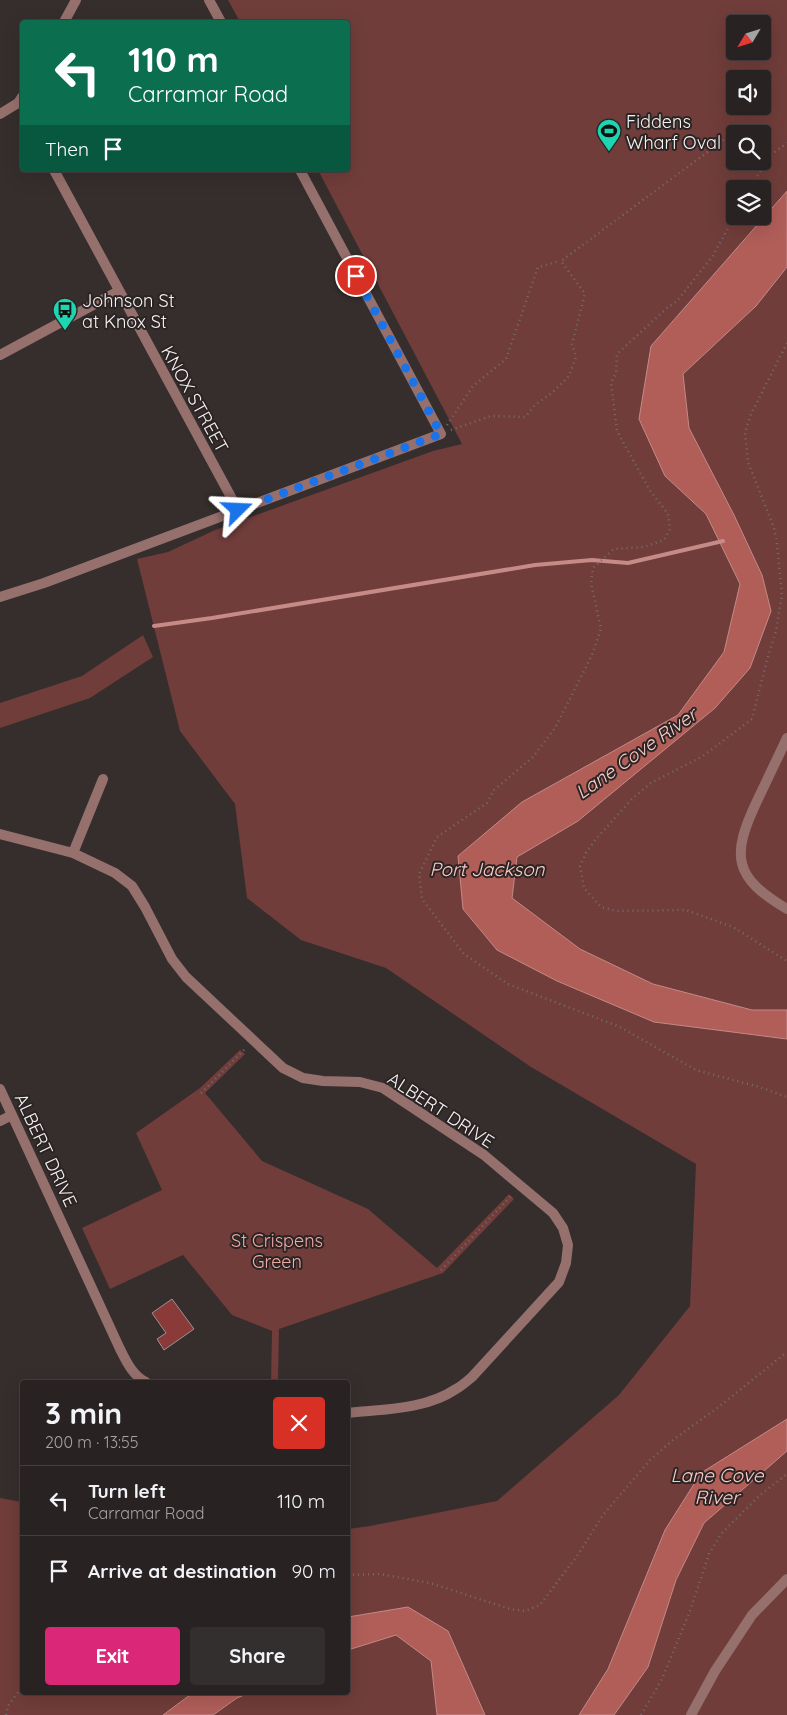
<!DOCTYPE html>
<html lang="en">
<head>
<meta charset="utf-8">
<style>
	:root { --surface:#282222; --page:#342f2f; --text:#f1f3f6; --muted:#a5a4a5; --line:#443f40; --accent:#db2777 }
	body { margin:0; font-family:Quicksand,sans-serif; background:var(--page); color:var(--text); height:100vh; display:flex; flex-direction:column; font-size:19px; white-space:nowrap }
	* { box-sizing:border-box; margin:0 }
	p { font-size:16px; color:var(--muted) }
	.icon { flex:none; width:28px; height:28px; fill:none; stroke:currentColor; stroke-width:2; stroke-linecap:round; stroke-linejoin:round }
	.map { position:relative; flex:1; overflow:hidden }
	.sheet { position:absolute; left:20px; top:1380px; width:330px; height:315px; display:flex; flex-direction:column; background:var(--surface); border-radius:5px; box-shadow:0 5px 20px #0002,0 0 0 1px var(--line) }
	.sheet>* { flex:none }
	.top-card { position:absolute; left:20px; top:20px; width:330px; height:152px; border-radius:5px; box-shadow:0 5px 20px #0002,0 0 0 1px var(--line); background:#0b6e4f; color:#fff; overflow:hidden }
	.needle { width:32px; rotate:232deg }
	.buttons { position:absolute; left:726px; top:15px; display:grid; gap:10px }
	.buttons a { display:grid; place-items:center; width:45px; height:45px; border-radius:5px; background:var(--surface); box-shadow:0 5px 20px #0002,0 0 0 1px var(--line); font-size:25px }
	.pin { position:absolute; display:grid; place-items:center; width:42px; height:42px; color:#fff; margin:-21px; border:2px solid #fff; border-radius:50%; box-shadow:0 1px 5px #0007 }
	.me { position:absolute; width:55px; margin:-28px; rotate:69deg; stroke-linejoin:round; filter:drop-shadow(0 0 4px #0008) }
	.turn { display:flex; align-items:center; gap:18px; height:105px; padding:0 25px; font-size:22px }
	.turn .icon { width:65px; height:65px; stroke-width:2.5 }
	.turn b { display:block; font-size:35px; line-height:42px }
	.then { display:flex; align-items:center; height:48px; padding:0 25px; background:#0003; gap:10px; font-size:19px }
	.round { display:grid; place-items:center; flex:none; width:52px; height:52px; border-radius:5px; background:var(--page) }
	.summary { display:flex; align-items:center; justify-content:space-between; height:85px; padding:0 25px }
	h1 { font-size:30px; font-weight:700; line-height:38px }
	.primary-button { display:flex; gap:10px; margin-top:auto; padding:10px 25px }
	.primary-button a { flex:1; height:58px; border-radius:5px; background:var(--accent); color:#fff; font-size:20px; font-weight:700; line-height:58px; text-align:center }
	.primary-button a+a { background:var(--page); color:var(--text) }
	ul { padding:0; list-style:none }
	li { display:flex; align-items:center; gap:15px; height:70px; padding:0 25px; border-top:1px solid var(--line) }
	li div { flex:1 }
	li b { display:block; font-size:19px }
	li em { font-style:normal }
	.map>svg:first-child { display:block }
	.green { fill:#703d3a; fill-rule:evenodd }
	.water { fill:#b15e59; stroke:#c68a87 }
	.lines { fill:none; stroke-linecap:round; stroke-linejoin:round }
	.stream { stroke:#c68a87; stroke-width:4 }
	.building { fill:#8a3a38; stroke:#9b9291 }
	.path { stroke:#746d6d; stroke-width:2.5; stroke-dasharray:1 4; stroke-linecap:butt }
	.street { stroke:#96706d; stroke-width:10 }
	.route { stroke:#1a73e8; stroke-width:9; stroke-dasharray:0 16.2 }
	.labels { text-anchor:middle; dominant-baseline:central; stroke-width:4; stroke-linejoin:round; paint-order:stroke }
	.poi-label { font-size:18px; fill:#f7f2f2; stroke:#2b2424; text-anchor:start }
	.street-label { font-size:18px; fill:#f7f2f2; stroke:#2b2424 }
	.park-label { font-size:18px; fill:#f1aba5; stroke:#2b2424 }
	.water-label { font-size:19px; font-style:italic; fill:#fcccc7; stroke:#2b2424 }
</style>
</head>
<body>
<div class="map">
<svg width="787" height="1715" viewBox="0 0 787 1715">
	<rect width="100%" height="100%" fill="#352e2d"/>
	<path class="green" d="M228,0H787V191L651,346L665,476L706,514L740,584L724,652L678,715L522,802L463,909L497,950L557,981L654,1022L787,1039V1419L701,1473L665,1530L608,1669L579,1715H485L448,1631L352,1616L348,1617V1529L370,1526L497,1501L619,1395L690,1306L696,1164L531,1067L386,968L301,940L247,898L235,804L180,731L137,559L168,552L215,530L433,451L462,444L318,170H348V22H240ZM735,24H762V51H735ZM735,79H762V106H735ZM735,134H762V161H735ZM735,189H762V216H735Z
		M787,267V1010H752L653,984L580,949L512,898L517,857L578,821L750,668L771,611L762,575L734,515L689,428L683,374L756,306Z
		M143,635L153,657L90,698L0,728V703L82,676Z
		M240,1050L245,1054L205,1093L262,1161L368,1209L437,1268L509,1194L514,1199L443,1273L279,1329L278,1382H271L272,1331L232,1315L183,1255L110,1289L82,1228L162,1190L136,1133L200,1088Z
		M787,1451V1715H614L648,1667L676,1580L704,1523Z
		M0,1498L22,1502V1692L194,1693L163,1715H0Z
		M396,1635L431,1661L437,1715H213L237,1698L249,1693L348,1692V1650Z"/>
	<path class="water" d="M787,191V267L756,306L683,374L689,428L734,515L762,575L771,611L750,668L715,708L578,821L517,857L512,898L580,949L653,984L752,1010H787V1039L654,1022L557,981L497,950L463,909L458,856L522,802L678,715L724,652L740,584L706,514L665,476L639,419L651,346Z
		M787,1419V1451L704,1523L676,1580L648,1667L614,1715H579L608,1669L665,1530L701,1473Z
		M408,1607L448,1631L485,1715H437L431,1661L396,1635L348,1650V1617Z
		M194,1692H249V1693L237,1698L213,1715H163Z"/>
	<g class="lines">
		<path class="stream" d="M154,626L212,618L535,565L592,560L628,563L723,541"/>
	</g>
	<path class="building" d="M172,1299L194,1329L164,1350L157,1339L166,1333L152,1313Z"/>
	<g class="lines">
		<path class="path" d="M762,152L768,157
			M750,189L768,157L787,143
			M735,216L712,257L677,301L667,308L617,354L616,373L611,383L617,431L649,489L668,514L670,529L664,540L644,547L614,549L593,568L591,583L601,629L592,655L555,728L533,757L494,790L487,803L437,837L419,874L422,899L464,954L508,984L620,1027L696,1070L759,1087L787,1097
			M787,343L751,414L745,432L748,462L774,528L777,543L782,595L776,631L767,660L752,719L703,756L651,783L632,799L595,840L586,853L580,866L584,888L601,907L616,911L686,910L733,927L787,961
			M447,425L473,386L506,359L538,267L560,261
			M451,430L491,416L525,417L535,405L553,392L569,376L576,357L572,344L585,294L561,261L729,136L735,139
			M201,1093L246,1048
			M441,1270L513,1194
			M348,1575L380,1574L430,1583L510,1609L525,1611L540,1605L577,1556L603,1515L650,1460L673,1440L720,1406L787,1352
			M6,1715L8,1706L22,1687
			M641,1715L662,1679L690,1611L709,1554L721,1534L759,1496L787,1474"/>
		<path class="street" d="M209,0L221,22
			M64,22L76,0
			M0,114L18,103L22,97
			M54,170L238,510
			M0,355L119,291
			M0,597L44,583L441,434L300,170
			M787,738C777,759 767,780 757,801C731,856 733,877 787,909
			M0,834L73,853L115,873L132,886L145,907L172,959L186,977L283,1068L303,1078L323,1081L360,1082L383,1088L484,1155L553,1213L563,1228L568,1245L566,1263L559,1282L472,1377C467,1381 462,1386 456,1389C425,1410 383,1409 348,1413
			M73,853L103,779
			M0,1089L120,1349C126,1361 133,1376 146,1382
			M0,1121L12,1115
			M691,1715L715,1671L752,1615L787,1579"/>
	</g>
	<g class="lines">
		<path class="route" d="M238,510L441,434L356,276"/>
	</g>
	<defs>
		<symbol id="stadium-pin" viewBox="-11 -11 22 30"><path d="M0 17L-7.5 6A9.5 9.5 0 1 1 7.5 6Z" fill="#1dd5b1" stroke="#2b2424"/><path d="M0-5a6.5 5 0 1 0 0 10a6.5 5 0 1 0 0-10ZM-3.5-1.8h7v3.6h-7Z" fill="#111"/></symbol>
		<symbol id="bus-pin" viewBox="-11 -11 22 30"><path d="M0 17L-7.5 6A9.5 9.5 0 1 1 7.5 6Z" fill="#1dd5b1" stroke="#2b2424"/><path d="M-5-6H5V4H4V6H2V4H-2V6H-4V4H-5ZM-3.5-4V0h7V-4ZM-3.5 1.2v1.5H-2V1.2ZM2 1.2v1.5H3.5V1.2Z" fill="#111"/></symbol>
	</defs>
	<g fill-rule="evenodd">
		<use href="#stadium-pin" x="595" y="117" width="28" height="38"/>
		<use href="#bus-pin" x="51" y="296" width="28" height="38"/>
	</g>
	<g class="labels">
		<g class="poi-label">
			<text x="626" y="121">Fiddens<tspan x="626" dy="21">Wharf Oval</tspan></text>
			<text x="82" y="300">Johnson St<tspan x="82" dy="21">at Knox St</tspan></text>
		</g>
		<g class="street-label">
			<text transform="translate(195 399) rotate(61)">KNOX STREET</text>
			<text transform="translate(441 1110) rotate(33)">ALBERT DRIVE</text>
			<text transform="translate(46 1150) rotate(65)">ALBERT DRIVE</text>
		</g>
		<g class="park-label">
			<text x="277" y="1240">St Crispens<tspan x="277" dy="21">Green</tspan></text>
		</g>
		<g class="water-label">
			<text transform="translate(636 753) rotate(-35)">Lane Cove River</text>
			<text x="487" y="869">Port Jackson</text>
			<text x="717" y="1475">Lane Cove<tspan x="717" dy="22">River</tspan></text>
		</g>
	</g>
</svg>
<div class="buttons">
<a><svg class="needle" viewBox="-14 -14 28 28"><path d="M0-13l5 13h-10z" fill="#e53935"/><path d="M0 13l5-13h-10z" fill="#a5a4a5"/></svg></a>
<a><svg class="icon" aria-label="sound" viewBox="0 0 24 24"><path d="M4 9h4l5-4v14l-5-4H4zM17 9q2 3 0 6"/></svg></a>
<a><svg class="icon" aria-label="search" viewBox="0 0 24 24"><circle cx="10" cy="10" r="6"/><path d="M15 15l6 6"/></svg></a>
<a><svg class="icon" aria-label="layers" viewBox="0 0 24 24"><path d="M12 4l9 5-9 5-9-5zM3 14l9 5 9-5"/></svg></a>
</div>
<div class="pin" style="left:356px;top:276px;background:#d93025"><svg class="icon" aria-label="arrive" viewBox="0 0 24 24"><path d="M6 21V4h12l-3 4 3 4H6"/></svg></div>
<svg class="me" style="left:238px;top:510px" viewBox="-20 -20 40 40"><path d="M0-17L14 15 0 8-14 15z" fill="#1a73e8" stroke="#fff" stroke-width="4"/></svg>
<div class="top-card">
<div class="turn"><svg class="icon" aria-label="left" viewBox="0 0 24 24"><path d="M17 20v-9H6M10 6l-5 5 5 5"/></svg><div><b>110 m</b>Carramar Road</div></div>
<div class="then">Then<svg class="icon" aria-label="arrive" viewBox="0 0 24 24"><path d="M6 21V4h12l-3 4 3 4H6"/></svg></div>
</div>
<section class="sheet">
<div class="summary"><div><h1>3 min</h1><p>200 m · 13:55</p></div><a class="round" style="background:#d93025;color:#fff"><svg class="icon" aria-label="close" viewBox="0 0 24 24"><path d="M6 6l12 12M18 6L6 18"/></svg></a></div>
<ul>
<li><svg class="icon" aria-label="left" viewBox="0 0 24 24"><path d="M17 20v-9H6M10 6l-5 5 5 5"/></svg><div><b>Turn left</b><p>Carramar Road</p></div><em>110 m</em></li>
<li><svg class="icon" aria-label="arrive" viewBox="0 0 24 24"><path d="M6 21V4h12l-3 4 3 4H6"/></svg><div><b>Arrive at destination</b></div><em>90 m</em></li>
</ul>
<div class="primary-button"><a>Exit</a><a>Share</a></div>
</section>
</div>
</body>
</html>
